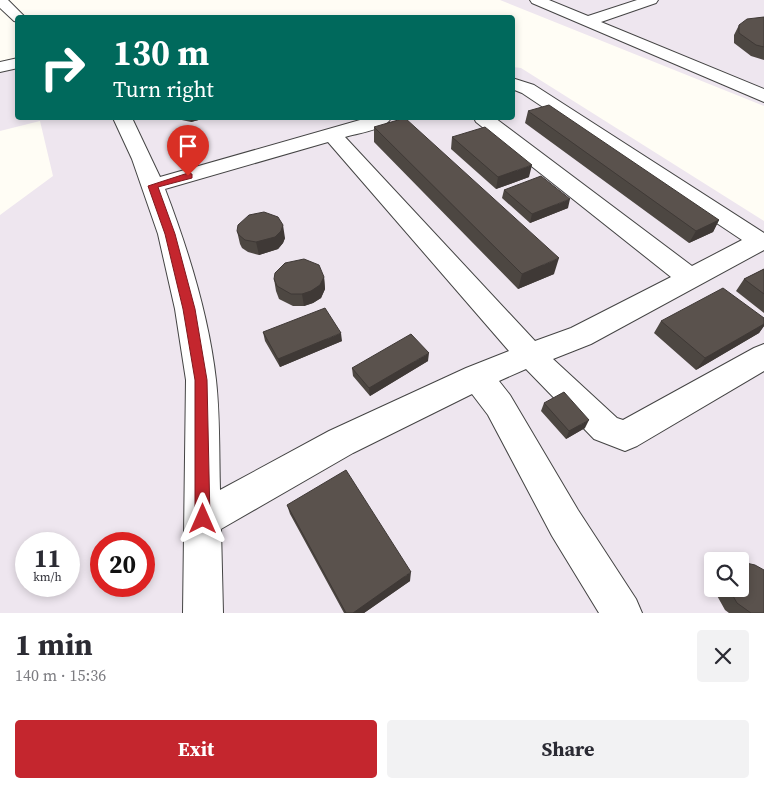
<!DOCTYPE html>
<html lang="en">
<head>
<meta charset="utf-8">
<style>
	:root { --surface:#fff; --page:#f2f2f3; --text:#2b2b33; --muted:#7c7c81; --accent:#c4262e }
	body { margin:0; font-family:"Source Serif 4",serif; background:var(--page); color:var(--text); height:100vh; display:flex; flex-direction:column; font-size:19px; white-space:nowrap }
	* { box-sizing:border-box; margin:0 }
	p { font-size:16px; color:var(--muted) }
	.icon { flex:none; width:28px; height:28px; fill:none; stroke:currentColor; stroke-width:2; stroke-linecap:round; stroke-linejoin:round }
	.map { position:relative; height:613px; overflow:hidden }
	.drawer { display:flex; flex-direction:column; background:var(--surface); flex:1 }
	.drawer>* { flex:none }
	.hud { position:absolute; left:15px; top:15px; width:500px; height:105px; border-radius:5px; box-shadow:0 2px 8px #0003; background:#00695c; color:#fff; overflow:hidden }
	.tools { position:absolute; left:704px; top:552px; display:grid; gap:10px }
	.tools a { display:grid; place-items:center; width:45px; height:45px; border-radius:5px; background:var(--surface); box-shadow:0 2px 8px #0003; font-size:25px }
	.speed { position:absolute; left:15px; top:532px; display:flex; gap:10px; font-size:25px; font-weight:700; text-align:center }
	.speed>* { display:grid; place-content:center; width:65px; height:65px; border-radius:50%; background:var(--surface); box-shadow:0 2px 8px #0003; line-height:1 }
	.speed small { font-size:12px; font-weight:400 }
	.speed .limit { border:8px solid #d22; background:#fff; color:#111 }
	.pin { position:absolute; display:grid; place-items:center; width:42px; height:42px; color:#fff; margin:-51px -21px; border-radius:50% 50% 50% 0; rotate:-45deg; box-shadow:0 0 5px #0007 }
	.pin .icon { rotate:45deg }
	.me { position:absolute; width:55px; margin:-28px; rotate:0deg; stroke-linejoin:round; filter:drop-shadow(0 0 4px #0008) }
	.turn { display:flex; align-items:center; gap:18px; height:105px; padding:0 15px; font-size:22px }
	.turn .icon { width:65px; height:65px; stroke-width:2.5 }
	.turn b { display:block; font-size:35px; line-height:42px }
	.round { display:grid; place-items:center; flex:none; width:52px; height:52px; border-radius:5px; background:var(--page) }
	.head { display:flex; align-items:center; justify-content:space-between; height:85px; padding:0 15px }
	h1 { font-size:30px; font-weight:700; line-height:38px }
	.action { display:flex; gap:10px; margin-top:auto; padding:10px 15px }
	.action a { flex:1; height:58px; border-radius:5px; background:var(--accent); color:#fff; font-size:20px; font-weight:700; line-height:58px; text-align:center }
	.action a+a { background:var(--page); color:var(--text) }
	.map>svg:first-child { display:block }
	.industrial { fill:#eee6ef; fill-rule:evenodd }
	.lines { fill:none; stroke-linecap:round; stroke-linejoin:round }
	.minor-casing { stroke:#444; stroke-width:2 }
	.minor { fill:#fff; fill-rule:evenodd }
	.wall { fill:#4d4742 }
	.shaded-wall { fill:#3f3936 }
	.building { fill:#5a524d; stroke:#3f3936 }
	.route { fill:#c4262e; stroke:#7f191e }
</style>
</head>
<body>
<div class="map">
<svg width="764" height="613" viewBox="0 0 764 613">
	<rect width="100%" height="100%" fill="#fffdf5"/>
	<path class="industrial" d="M500,0H764V106Z
		M17,60L18,118H512L513,67L521,68L764,221V613H0V215L53,176L40,121L0,131V63ZM26,544H69V586H26ZM101,544H144V586H101ZM712,561H740V589H712Z"/>
	<g class="lines">
		<defs>
			<path id="minor" d="M0,0H8L26,18H18V22L14,21L0,8Z
				M530,0H549L588,16L637,0H658L656,3L601,22L764,89V102L532,3Z
				M18,58V68L0,72V62Z
				M512,78L534,85L764,233V250L591,344L553,359L617,418L623,420L754,348L764,344V371L637,446L625,451L594,439L526,369L499,381L510,395L578,510L636,599L642,613H599L552,536L488,415L472,394L353,453L221,529L223,613H183L186,380L175,309L158,234L132,159L113,118H132L160,177L367,118H391C385,130 358,133 345,137L535,341L571,328L671,277L476,122L474,118H495L692,266L742,240L522,93L512,89ZM328,142L509,351L466,368L329,431L220,490C219,454 220,416 216,380C209,317 188,249 165,189Z"/>
		</defs>
		<use href="#minor" class="minor-casing"/>
		<use href="#minor" class="minor"/>
	</g>
	<path class="wall" d="M764,17V60L751,56L734,43V35L739,25Z
		M528,111L719,220L713,232L689,243L525,123Z
		M177,118H206L191,122L177,119Z
		M374,127L554,274L518,289L374,142Z
		M452,137L529,177L496,189L451,149Z
		M504,190L568,208L530,223L502,198Z
		M237,231L285,238L283,243L278,249L259,255L248,252L242,248L240,244Z
		M764,269V313L736,291L744,279Z
		M324,277L325,289L321,298L313,303L304,306H293L279,299L276,291L274,279Z
		M764,318V326L759,333L696,370L654,333L661,321Z
		M263,332L342,341L280,367L265,341Z
		M428,361L370,396L353,376L352,368Z
		M544,403L585,428L566,439L541,411Z
		M287,505L410,581L364,613H344L290,514Z
		M715,589H740L764,613H729L725,610L715,592Z"/>
	<path class="shaded-wall" d="M190,118H206L191,122Z
		M532,165L529,177L496,189L498,177Z
		M570,199L568,208L530,223L532,214Z
		M719,220L713,232L689,243L696,231Z
		M283,225L285,238L283,243L278,249L259,255L256,242Z
		M559,258L554,274L518,289L522,274Z
		M324,277L325,289L321,298L313,303L304,306L302,294Z
		M764,324V326L759,333L696,370L705,358Z
		M341,333L342,341L280,367L278,359Z
		M429,353L428,361L370,396L369,388Z
		M589,420L585,428L566,439L569,431Z
		M411,572L410,581L364,613H353Z"/>
	<path class="building" d="M764,17V47L756,45L739,33V25L747,19Z
		M549,105L719,220L696,231L528,111Z
		M405,118L559,258L522,274L374,127Z
		M485,127L532,165L498,177L452,137Z
		M541,176L570,199L532,214L504,190Z
		M264,212L278,217L283,225L281,231L275,237L256,242L245,240L239,235L237,231L238,225L249,215Z
		M304,259L319,265L324,277L320,285L311,291L302,294H291L277,286L274,279L275,273L285,263Z
		M764,269V294L744,279Z
		M723,288L764,318V324L705,358L661,321Z
		M325,308L341,333L278,359L263,332Z
		M411,334L429,353L369,388L352,368Z
		M564,392L589,420L569,431L544,403Z
		M346,470L411,572L353,613H346L287,505Z
		M740,562H742L755,565L764,570V613H751L737,603L729,589H740Z"/>
	<path class="route" d="M188,173L192,174V178L158,187L175,234L195,309L207,380L210,519L208,524L203,527L197,524L195,519V380L183,309L165,234L148,186Z"/>
</svg>
<div class="tools">
<a><svg class="icon" aria-label="search" viewBox="0 0 24 24"><circle cx="10" cy="10" r="6"/><path d="M15 15l6 6"/></svg></a>
</div>
<div class="speed"><div>11<small>km/h</small></div><div class="limit">20</div></div>
<div class="pin" style="left:188px;top:176px;background:#d93025"><svg class="icon" aria-label="arrive" viewBox="0 0 24 24"><path d="M6 21V4h12l-3 4 3 4H6"/></svg></div>
<svg class="me" style="left:203px;top:519px" viewBox="-20 -20 40 40"><path d="M0-17L14 15 0 8-14 15z" fill="#c4262e" stroke="#fff" stroke-width="4"/></svg>
<div class="hud">
<div class="turn"><svg class="icon" aria-label="right" viewBox="0 0 24 24"><path d="M7 20v-9h11M14 6l5 5-5 5"/></svg><div><b>130 m</b>Turn right</div></div>
</div>
</div>
<section class="drawer">
<div class="head"><div><h1>1 min</h1><p>140 m · 15:36</p></div><a class="round"><svg class="icon" aria-label="close" viewBox="0 0 24 24"><path d="M6 6l12 12M18 6L6 18"/></svg></a></div>
<div class="action"><a>Exit</a><a>Share</a></div>
</section>
</body>
</html>
